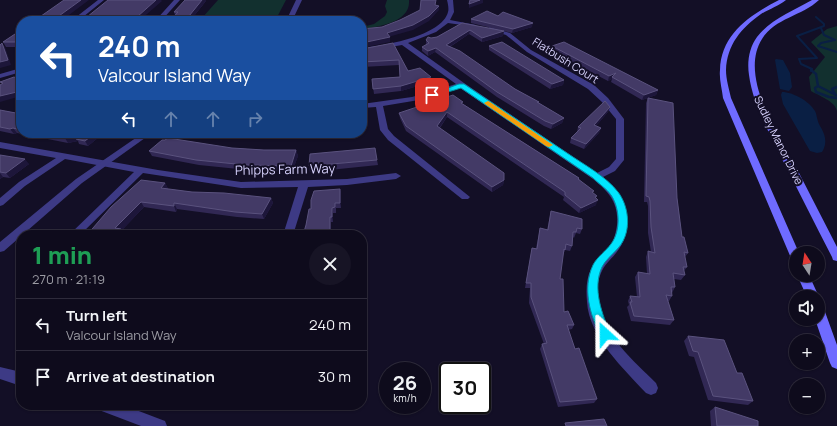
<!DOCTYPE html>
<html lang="en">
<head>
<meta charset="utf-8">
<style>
	:root { --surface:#0e0b1c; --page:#171425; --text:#f1f3f6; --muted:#9b9ba3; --line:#2e2b3b }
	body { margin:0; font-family:Manrope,sans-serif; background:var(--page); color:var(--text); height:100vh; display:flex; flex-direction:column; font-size:15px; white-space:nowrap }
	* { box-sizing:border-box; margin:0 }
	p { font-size:13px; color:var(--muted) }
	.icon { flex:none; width:22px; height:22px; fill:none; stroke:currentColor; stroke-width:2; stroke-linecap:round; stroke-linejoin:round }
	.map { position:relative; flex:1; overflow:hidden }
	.drawer { position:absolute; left:16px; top:230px; width:351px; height:180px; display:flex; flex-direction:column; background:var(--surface); border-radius:16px; box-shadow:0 1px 3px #0004,0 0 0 1px var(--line) }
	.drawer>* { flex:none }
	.hud { position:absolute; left:16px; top:16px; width:351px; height:122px; border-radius:16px; box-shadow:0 1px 3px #0004,0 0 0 1px var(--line); background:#1a4fa0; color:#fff; overflow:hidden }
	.needle { width:26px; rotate:348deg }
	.controls { position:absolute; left:789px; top:246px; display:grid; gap:8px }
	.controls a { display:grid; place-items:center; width:36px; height:36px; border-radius:50%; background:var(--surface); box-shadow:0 1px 3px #0004,0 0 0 1px var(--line); font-size:20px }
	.speed { position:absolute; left:379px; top:362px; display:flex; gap:8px; font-size:20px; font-weight:700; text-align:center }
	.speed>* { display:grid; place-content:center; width:52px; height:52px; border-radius:50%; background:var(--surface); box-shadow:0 1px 3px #0004,0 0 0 1px var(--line); line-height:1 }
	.speed small { font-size:10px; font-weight:400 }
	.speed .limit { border:2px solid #111; border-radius:6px; background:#fff; color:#111 }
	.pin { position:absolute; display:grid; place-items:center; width:34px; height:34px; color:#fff; margin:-17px; border-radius:8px; box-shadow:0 2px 6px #0006 }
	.me { position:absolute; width:44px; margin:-22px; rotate:336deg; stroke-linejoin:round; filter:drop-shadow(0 0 3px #0008) }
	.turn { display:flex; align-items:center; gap:14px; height:84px; padding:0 16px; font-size:18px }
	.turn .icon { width:52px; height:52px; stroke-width:2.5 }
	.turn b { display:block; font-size:28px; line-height:34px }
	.lanes { display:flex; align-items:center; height:38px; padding:0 16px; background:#0003; justify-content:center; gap:20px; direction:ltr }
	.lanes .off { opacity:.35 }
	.round { display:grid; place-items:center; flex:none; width:42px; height:42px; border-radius:21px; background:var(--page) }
	.head { display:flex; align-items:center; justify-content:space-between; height:68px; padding:0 16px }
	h1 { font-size:24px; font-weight:800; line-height:30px; color:#1e9e55 }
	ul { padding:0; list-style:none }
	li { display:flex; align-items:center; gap:12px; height:52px; padding:0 16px; border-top:1px solid var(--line) }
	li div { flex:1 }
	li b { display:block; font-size:15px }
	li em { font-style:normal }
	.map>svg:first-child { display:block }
	.green { fill:#12302f }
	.water { fill:#0a1f44 }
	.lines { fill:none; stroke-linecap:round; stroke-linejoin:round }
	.stream-far1 { stroke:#0a1f44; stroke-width:2 }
	.stream { stroke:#0a1f44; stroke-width:2.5 }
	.minor { fill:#3d3a85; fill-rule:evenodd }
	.tertiary { fill:#3d3a85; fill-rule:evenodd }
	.secondary { fill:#6f6bff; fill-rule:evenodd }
	.wall { fill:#312854 }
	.shaded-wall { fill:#1d163a }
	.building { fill:#433a66; stroke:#5a527e }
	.route { fill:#00e5ff; stroke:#0095a6 }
	.slow { fill:#f59e0b }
	.labels { text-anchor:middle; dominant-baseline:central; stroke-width:4; stroke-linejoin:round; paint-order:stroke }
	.far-street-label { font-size:11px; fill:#d9d4ff; stroke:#130f26 }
	.street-label { font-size:13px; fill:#d9d4ff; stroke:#130f26 }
</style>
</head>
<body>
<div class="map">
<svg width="837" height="426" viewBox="0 0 837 426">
	<rect width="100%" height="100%" fill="#130f26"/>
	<path class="green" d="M218,0H286L275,21L202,18Z
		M387,0H409C411,22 378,27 362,29V27L374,24L385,16L387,12L385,6Z
		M837,26V111C835,101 819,96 811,91L809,77L825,57L811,42L827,29Z"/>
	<path class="water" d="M776,59L783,60L790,73L792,87L789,91L780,89L775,60Z
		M782,92C793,92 809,101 815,111C817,115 817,121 820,126C825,134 828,143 822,152L817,153L810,151L783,104L781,95Z"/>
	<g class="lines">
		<path class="stream-far1" d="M821,28L824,35L835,40L821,43L818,46L837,52
			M811,71L812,69L801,64L799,59L817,58L797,36L824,26V24L816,17"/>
		<path class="stream" d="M811,70L816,74L818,86L815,88L816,92L829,97L837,98
			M818,86L836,95
			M835,94L832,89L837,87"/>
		<path class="minor" d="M98,0H104L78,21H71Z
			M174,0H180L161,21H155Z
			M447,0H453L454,12L450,20L476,25V27L448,23L436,32L408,43L464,83L597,173L609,167L616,159V119L602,102L588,89L527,52L506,35L487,29L490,27L510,33L531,50L594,85L608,98L624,119V160L615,171L603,177C625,195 636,223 619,249C614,257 605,263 601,273C597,282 597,293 599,303C603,335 634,361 656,383L658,388L656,393L651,395L646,393C624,369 589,337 587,302C586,291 586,279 591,269C596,259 606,252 612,243C615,237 616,231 617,225C619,203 609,192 593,179L460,88L425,99L383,106L388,129L394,136L470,197L468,199H462L388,140L380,130L376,107L362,108V104L412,97L456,84L402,45L362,52V48C383,46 442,36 448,12C449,9 448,4 447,0Z
			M21,68V72L0,78V74Z
			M0,142L158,170L241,182L347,179L396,173L401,176L396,179L347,185L308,187L293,235H283L298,187L241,188L143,173L80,235H69L134,172L65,159L25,186L3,205L0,206V198L19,182L56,158L0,148Z"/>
		<path class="tertiary" d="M296,0H302L292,21H286Z
			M143,133H152L82,183L4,251L0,252V242L76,179Z
			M0,367L21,372V386L0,379Z
			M97,405H123L165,421L167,426H141L99,410Z"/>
		<path class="secondary" d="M779,0H786C779,6 769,9 761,14C741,28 727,45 726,70C726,79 729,89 731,98L799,253H796V262L792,261L791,258L723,98C722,89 719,79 720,70C721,34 750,15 779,0Z
			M812,0H819C802,16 775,18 762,39C738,77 780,138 798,171C811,196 824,222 837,247V261L833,260L832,257C815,224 799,192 782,159C769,132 753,105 749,75C747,62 749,48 757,37C771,19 793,11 812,0Z
			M797,275H809L819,297L818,299V297H807Z
			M818,304L822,305L824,309L837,345V369L832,367L830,363L815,319H818Z"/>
	</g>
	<path class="wall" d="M206,1L190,21H170L175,15L174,12Z
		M498,16L532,27L512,33L471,23V19Z
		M462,23L504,31L503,36L482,42L469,34L450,47L515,89L539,102V103L564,118L562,123L551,129L544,126L497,97L435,52L428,56L422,51V47L426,45V40L437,37Z
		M21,30V47H6L3,42Z
		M393,43L408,71L431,77V82L401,91L374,94L372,79L400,77L399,65L362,67V49Z
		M489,46L564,80L563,85L550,89L489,50Z
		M552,46L658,90L656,95L642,100L611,82L612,79L608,81L551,51Z
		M648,98L677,198L682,237L688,253L685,257L687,267L684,271L685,275L681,280L674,279L675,287L672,293V296L669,301H668L674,320L670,325L631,321L627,307L629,305L628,301L630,296L637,297L635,277L638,272L647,274L646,257L648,251L651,252L648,233V206L647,202H644L646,103Z
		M463,104L579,178V179L594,194L596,198V205L579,213L563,200L564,197L447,117L440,128L504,180L503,185L492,192L406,131L400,118L399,113Z
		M610,107L608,112L596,126L601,128L599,133L584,149L570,143L571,138L577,132L578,127Z
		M0,110L21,114V133H104L88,146L79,144L78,141L68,143L17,133L14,134L0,131Z
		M362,112H365L367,127L362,128Z
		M232,148L264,150H296L298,156L292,172L248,170L199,165L152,156L149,151Z
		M0,155L29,164L10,178L3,177L0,179Z
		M377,160L378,165L310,172L309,166Z
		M165,183L168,189L192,192L271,198L273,203L264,219L237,217L177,209L176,212L144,207L122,230L124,235H87Z
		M340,189L341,194V208H336V213H333V222H331V235H303L311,209Z
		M551,211L582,229L580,234L576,233L574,238L573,237L572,246L570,251L565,250L563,255L560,279L564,312L574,325L572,329L568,330L575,349L597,399L594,403L558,407L540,349L542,344H544L529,303L530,288H525L532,248H536L540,228L547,230Z
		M688,336L737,373L753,401L748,405L708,400L694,357L689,356L684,341Z
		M715,407L758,426H711L710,411Z"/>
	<path class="shaded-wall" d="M81,0H89L61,21H52Z
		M156,0H161L162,1L139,21H136L137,17Z
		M202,0H206V1L190,21H185Z
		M480,0H483V3L469,8V4Z
		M439,6V10L429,21L413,30L388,37L387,33L435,9Z
		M533,23L532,27L512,33L513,29Z
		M470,30L469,34L446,49V45Z
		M504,31L503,36L482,42V38Z
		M390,37V42L362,48V43Z
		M2,43L5,47L11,65L0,68V62Z
		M436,48L435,52L428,56V51Z
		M616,73L612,77V79L608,81L609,76Z
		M431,77V82L401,91V86Z
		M564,80L563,85L550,89L552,84Z
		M658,90L656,95L642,100L644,95Z
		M21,91V96L0,102V96Z
		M610,107L608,112L592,131L594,125Z
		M447,112V117L437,131V126Z
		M564,118L562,123L551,129L553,124Z
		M13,128L17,133L14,134L10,129Z
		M601,128L599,133L584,149L586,144Z
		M95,133H104L88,146L85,141Z
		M76,136V139L78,141L68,143L65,138Z
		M296,150L298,156L292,172L291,166Z
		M25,159L29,164L10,178L6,173Z
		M0,173L3,177L0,179Z
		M504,180L503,185L492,192V187Z
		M165,183L168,188L164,193L161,188Z
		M340,189L341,194V208L340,203Z
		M271,198L273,203L264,219L262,214Z
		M598,200L596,205L579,213L581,208Z
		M141,202L144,207L122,230L124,235H116L115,228Z
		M174,203L177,209L176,212L174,206Z
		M332,208L333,213V222L332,217Z
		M330,217L331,222V235H330Z"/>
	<path class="building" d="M64,0H81L52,21H34Z
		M108,0H156L137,17L135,21H82Z
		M185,0H202L185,21H170L178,12H174Z
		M421,0H436L435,5L439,6L429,16L413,25L387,33L390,37L362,43V29L382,27L400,20L420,10Z
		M470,0H480L469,4Z
		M487,11L498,16L503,12L533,23L513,29L471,19Z
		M222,17L239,21H200L205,18L218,19Z
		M462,23L504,31L482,38L470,30L446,45L460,51L515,89L539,102H537L564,118L553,124L545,121L497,92L436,48L428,51L422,47L429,43L426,40L428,37L431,38L437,37Z
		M21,30V42H3Z
		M502,42L564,80L552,84L489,46Z
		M564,42L658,90L644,95L612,77L616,73L609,76L552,46Z
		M2,43L8,60L0,62V45Z
		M393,43L408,71L420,68L431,77L401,86L373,89L372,79L400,77L399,60L362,62V49Z
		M14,77L21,80V91L0,96V85L3,83L0,82Z
		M453,95L463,102L461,103L579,178L578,179L594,191L592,192L597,196L595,197L598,200L581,208L565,195V192L447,112L437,126L504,173V180L492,187L406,126L399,113Z
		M648,98L673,103L677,198L682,237H684L688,253L684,252L687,267H683L685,275L673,273L675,287H671L672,296L666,295L674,320L634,316L630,302H632L630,296L640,297L638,272L650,274L648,251L655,253L651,227L650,201L649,197L646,196Z
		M605,101L610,107L594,125L601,128L586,144L571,138L581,128L578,127Z
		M0,110L21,114V130L13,128L10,129L0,127Z
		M362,112H365L366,122H362Z
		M40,133H95L85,141L76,139V136L65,138Z
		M168,138L232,148L264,150H296L291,166L246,165L196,160L149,151L162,140H165Z
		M375,148L377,160L309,166L310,154Z
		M0,155L25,159L6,173L0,172Z
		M141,180L165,183L161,188L192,192L224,193L271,198L262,214L235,212L174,203V206L141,202L115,228L121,229L116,235H87L111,207Z
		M340,189V203H335V207L332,208V217H330V235H303L306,225L309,209H311V200L314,191Z
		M551,211L582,219V229L577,228L576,232H573L572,246L566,244L565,250L564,249L560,279H563L564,312L568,311L574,325H567L575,349L579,348L597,399L560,402L542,344L547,343L531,297V283H526L532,248L537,249L540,228L548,230Z
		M232,230L251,235H228Z
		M688,336L724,340L737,373H742L753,401L713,396L698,352L693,351Z
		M715,407L758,421V426H717Z
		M604,419L607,426H566L565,423Z"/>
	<path class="route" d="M459,84H464C498,107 533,130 567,153C583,164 607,177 618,192C628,205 631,226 623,241C618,251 607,257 602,267C592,288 602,315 611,334L609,338L605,339L601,338C590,314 582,289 593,265C597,257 606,251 611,244C621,231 620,208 611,195C607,189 599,184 593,178L461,88L432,97L429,95Z"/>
	<path class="slow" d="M488,101L490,102L553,145L549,147L546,146L485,104L484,103Z"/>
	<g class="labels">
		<g class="far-street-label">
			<text transform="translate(566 60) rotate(32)">Flatbush Court</text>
			<text transform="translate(779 140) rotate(64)">Sudley Manor Drive</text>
		</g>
		<g class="street-label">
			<text transform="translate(285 169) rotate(-1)">Phipps Farm Way</text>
		</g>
	</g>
</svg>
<div class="controls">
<a><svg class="needle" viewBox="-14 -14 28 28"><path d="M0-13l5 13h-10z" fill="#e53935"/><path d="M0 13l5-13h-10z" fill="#9b9ba3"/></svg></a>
<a><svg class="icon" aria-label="sound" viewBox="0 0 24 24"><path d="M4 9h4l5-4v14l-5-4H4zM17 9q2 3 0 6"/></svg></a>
<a>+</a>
<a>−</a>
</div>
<div class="speed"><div>26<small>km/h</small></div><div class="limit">30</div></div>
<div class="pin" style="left:432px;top:95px;background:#d93025"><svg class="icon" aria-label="arrive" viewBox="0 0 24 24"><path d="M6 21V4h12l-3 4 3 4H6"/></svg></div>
<svg class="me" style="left:605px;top:334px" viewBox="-20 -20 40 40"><path d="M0-17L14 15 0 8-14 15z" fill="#00e5ff" stroke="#fff" stroke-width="4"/></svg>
<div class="hud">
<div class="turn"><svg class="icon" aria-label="left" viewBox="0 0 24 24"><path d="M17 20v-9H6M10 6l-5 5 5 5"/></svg><div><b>240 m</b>Valcour Island Way</div></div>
<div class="lanes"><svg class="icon" aria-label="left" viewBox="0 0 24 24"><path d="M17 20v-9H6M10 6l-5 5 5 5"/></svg><svg class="icon off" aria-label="ahead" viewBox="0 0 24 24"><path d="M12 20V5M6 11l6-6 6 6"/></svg><svg class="icon off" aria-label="ahead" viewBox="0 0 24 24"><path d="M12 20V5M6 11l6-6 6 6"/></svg><svg class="icon off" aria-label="right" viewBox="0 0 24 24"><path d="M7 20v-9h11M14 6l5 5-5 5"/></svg></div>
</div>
<section class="drawer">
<div class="head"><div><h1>1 min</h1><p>270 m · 21:19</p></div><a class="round"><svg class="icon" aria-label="close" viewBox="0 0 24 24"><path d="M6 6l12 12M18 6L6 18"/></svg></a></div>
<ul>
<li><svg class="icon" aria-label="left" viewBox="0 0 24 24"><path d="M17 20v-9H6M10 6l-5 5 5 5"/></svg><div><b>Turn left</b><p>Valcour Island Way</p></div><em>240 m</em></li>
<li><svg class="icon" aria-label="arrive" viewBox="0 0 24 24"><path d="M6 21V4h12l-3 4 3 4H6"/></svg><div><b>Arrive at destination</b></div><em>30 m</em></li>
</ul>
</section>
</div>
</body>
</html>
